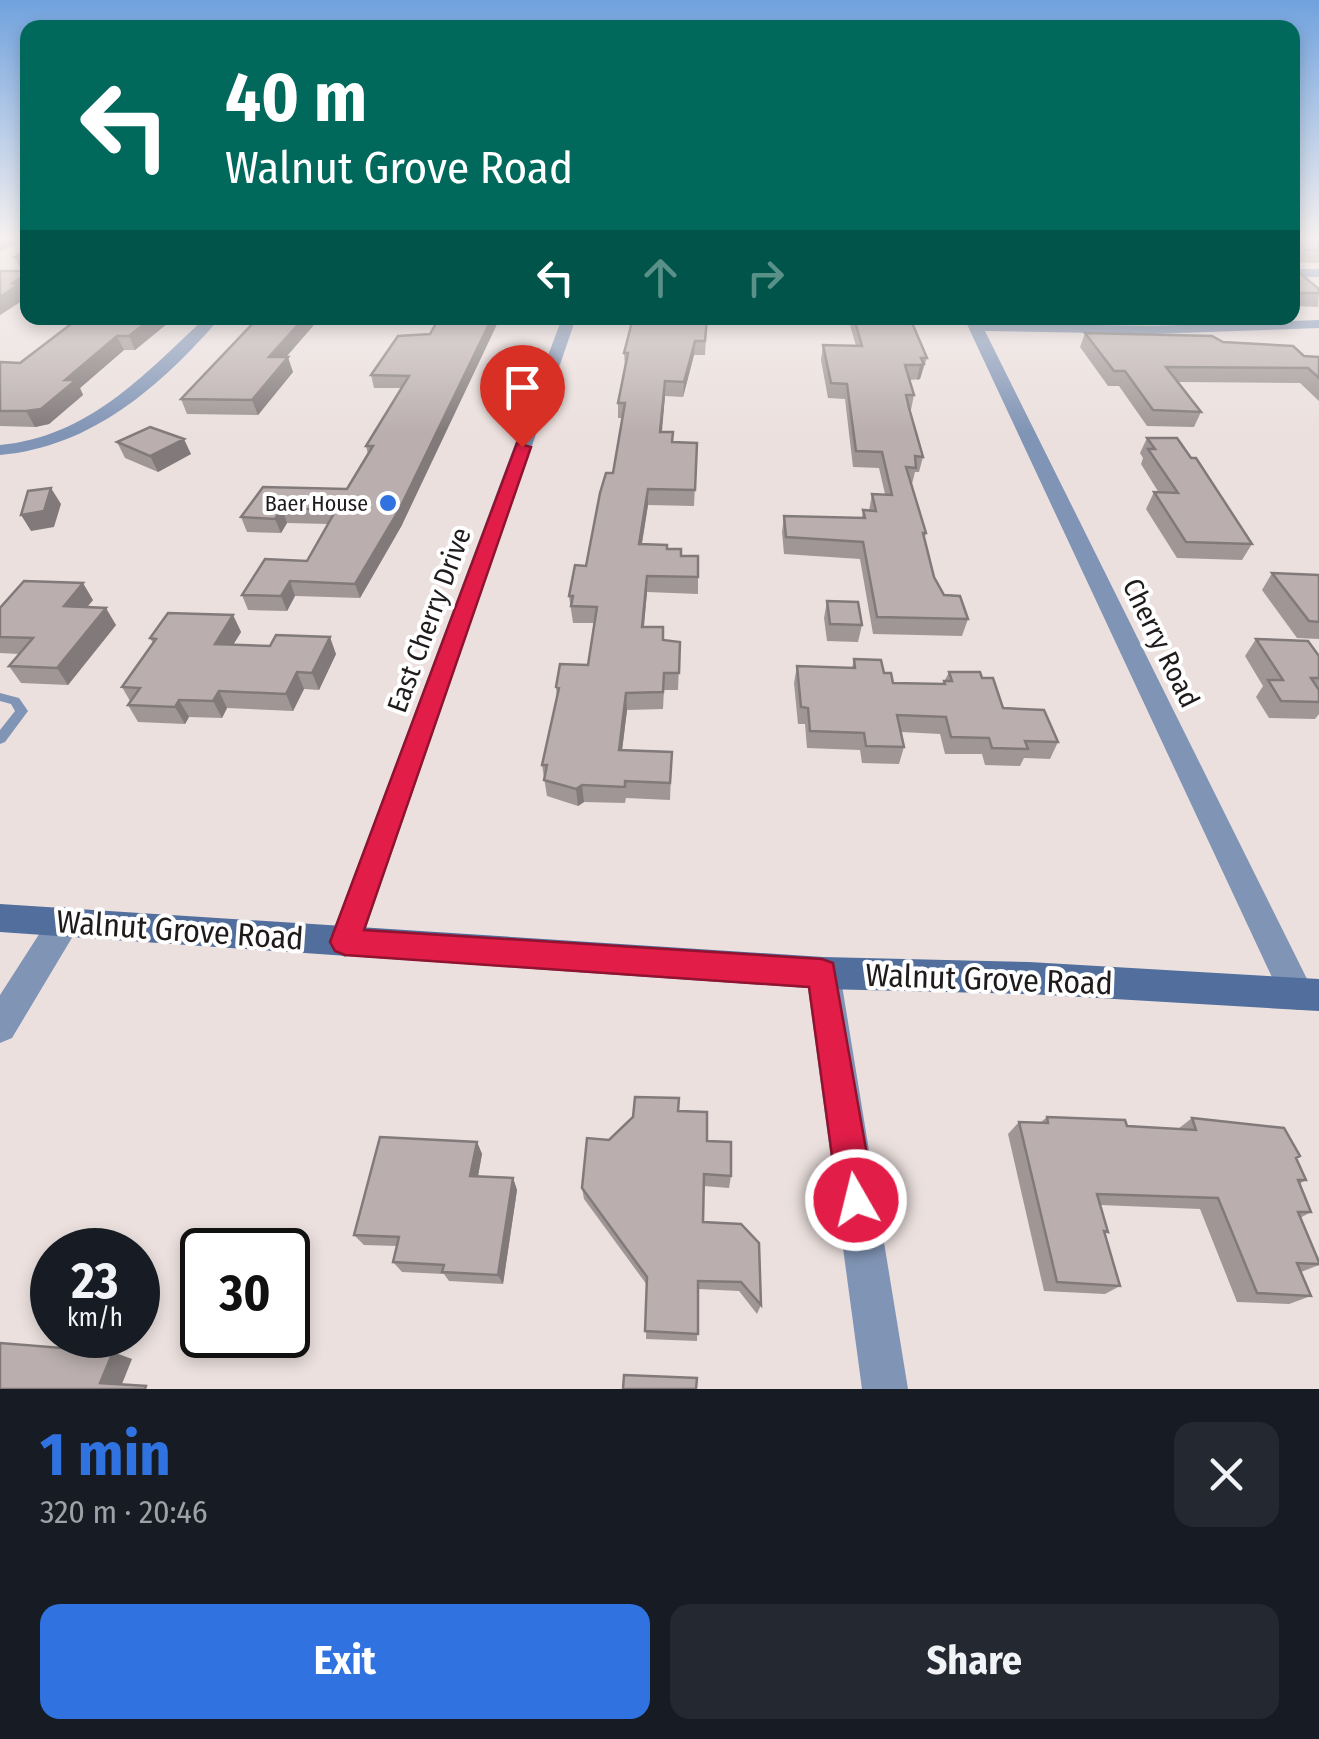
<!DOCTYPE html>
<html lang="en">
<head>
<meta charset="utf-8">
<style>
	:root { --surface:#171b24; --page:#242831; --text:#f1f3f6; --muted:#9ea1a6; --accent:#3073e0 }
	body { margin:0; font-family:"Fira Sans Condensed",sans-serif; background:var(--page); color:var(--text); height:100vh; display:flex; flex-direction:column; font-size:38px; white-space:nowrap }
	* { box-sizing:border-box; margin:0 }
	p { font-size:32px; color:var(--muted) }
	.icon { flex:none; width:55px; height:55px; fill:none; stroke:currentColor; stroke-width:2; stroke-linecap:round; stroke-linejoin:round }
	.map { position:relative; height:1389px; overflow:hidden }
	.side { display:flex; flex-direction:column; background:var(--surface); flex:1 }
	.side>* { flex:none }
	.top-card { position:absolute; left:20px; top:20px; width:1280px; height:305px; border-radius:20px; box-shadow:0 5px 15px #0003; background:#00695c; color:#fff; overflow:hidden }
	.speed { position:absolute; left:30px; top:1228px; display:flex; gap:20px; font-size:50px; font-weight:700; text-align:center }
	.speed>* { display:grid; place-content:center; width:130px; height:130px; border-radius:50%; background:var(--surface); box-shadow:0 5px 15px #0003; line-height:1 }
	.speed small { font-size:25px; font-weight:400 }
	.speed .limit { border:5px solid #111; border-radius:15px; background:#fff; color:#111 }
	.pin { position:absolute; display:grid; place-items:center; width:85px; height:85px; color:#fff; margin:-102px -42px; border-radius:50% 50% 50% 0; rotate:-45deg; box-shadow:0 0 10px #0007 }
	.pin .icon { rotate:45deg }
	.me { position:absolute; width:110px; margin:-55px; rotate:352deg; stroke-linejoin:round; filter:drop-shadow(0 0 8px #0008) }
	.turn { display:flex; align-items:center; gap:35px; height:210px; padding:0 40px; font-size:45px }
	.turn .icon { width:130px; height:130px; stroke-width:2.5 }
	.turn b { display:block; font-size:70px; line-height:85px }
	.lanes { display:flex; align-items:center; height:95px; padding:0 40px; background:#0003; justify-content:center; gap:50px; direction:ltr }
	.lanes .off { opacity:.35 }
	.round { display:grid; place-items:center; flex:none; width:105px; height:105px; border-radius:20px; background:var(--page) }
	.overview { display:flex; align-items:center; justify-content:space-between; height:170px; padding:0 40px }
	h1 { font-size:60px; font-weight:700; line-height:75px; color:var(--accent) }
	.action { display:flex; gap:20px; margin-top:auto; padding:20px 40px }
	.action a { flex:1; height:115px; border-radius:20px; background:var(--accent); color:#fff; font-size:40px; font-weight:700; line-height:115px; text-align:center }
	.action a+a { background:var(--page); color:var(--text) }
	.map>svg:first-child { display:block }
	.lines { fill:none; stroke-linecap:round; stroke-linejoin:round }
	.lane { fill:#8094b5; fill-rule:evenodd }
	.street { fill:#8094b5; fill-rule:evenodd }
	.secondary { fill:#516e9d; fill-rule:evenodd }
	.wall { fill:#a09696 }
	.shaded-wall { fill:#827a7a }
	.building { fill:#baafae; stroke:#827a7a; stroke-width:2.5 }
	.route { fill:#e11d48; stroke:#92132f; stroke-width:2.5 }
	.poi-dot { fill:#3073e0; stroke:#fff; stroke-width:4 }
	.labels { text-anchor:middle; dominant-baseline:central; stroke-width:8; stroke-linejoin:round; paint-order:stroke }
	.far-poi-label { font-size:22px; fill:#1f1b1b; stroke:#fff; text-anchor:end }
	.street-label { font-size:28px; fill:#1f1b1b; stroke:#fff }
	.near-street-label { font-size:32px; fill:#1f1b1b; stroke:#fff }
</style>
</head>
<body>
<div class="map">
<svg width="1319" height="1389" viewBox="0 0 1319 1389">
	<rect width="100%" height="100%" fill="#ebe0de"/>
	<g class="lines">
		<path class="lane" d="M0,693L19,698L28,711L5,742L0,744V730L15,711L11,704L0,701Z"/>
		<path class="street" d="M8,239H22L0,252V243Z
			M1292,269H1319V277H1292Z
			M205,318H220C161,386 92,447 0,455V445C88,437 144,375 205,318Z
			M562,318H576L361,942L356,952L345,957L334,952L329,942Z
			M964,318H978L980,323L1152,326L1319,320V328L1152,334L985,331L1309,983L1314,994L1309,1005L1297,1010L1285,1005Z
			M65,907L76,911L81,921L76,931L12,1038L0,1043V995L54,911Z
			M823,957L835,962L840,973L908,1389H862L806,973L811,962Z"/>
		<path class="secondary" d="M0,904L823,957L1029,962L1319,979V1011L1029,994L823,989L0,932Z"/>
	</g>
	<path class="wall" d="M1292,239H1319V263L1292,262Z
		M28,249V297L0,315L24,270H21L15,257Z
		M1292,267L1319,289L1318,307L1292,306Z
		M174,318L135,350H124L80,388L83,395L49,424L35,427L0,426V362L20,363Z
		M265,318H339L337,320L319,319L286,357L293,372L258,415L187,414L181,399Z
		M707,318L705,355H694L683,397L665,396L662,432H673V442L697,443L694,506L648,505L642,544L667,549L681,556H698V594L647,592L644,627L663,640L680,642L678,690H664L663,709L627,710L622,750L672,752L670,800L626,798L625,803L584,802L578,806L547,796L542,765L557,698L556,687L588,665L594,623H573L569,596L586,566L613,473L623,418H618V403L625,367L624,353Z
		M848,318H910L927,358L920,379L910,380L914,395L911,410H909L923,457L919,472H915L912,484H911L926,533L924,540L934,577L944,595L968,619L962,636L873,634L860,559L784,554L782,532L784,516L862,518L863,510L869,511L872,494H885L879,468L853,467L845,399L828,398L821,360L823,345L856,346Z
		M1055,318H1085L1084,320L1057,319Z
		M1085,333L1223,342L1304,356L1319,357V401L1300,383L1177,382L1201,412L1194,427L1147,426L1119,386H1108L1080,347Z
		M430,334L402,525L360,598L295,596L287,611L248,610L242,595L307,561L328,524L287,523L281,533L247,532L241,517L347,489L368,454L366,446L401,388H374L371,375Z
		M1147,438L1252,544L1242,560L1177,558L1146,509L1154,492L1159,493L1141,464L1143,458L1140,453Z
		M117,442L191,454L158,472L125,458Z
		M1272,573L1319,575V639L1297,638L1262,590Z
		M93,600L87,607L116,625L68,685L21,683L9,666L19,654L0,653V608Z
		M827,601L862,625L858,642L827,641L824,618Z
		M233,615L241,632L233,645L336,654L319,690L304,689L293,711L227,708L222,718L189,717L185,724L138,722L128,705L130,701L122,687L153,643L150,638Z
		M1256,639L1319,656V714L1315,719L1269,718L1256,697L1263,686L1245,656Z
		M854,659L884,673L893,683L943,684L949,672L982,678L1003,708L1058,742L1050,759L1024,758L1020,766L985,765L982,754H945L940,734L901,732L904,747L899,764L862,763L860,750L807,748L805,724H798L794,683L797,666L852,668Z
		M678,1111L707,1141L731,1176L729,1188L704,1186L703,1222L761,1305L757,1314L739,1291L698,1289L697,1341L646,1339L647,1285L584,1199L582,1188L609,1140Z
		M1047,1117L1127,1126L1178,1129L1192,1118L1296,1158L1306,1180L1299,1184L1311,1212L1300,1218L1319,1265L1301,1272L1311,1296L1289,1304L1237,1302L1200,1209L1100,1205L1108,1232L1105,1234L1120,1286L1105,1294L1044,1291L1008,1134L1019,1122H1041Z
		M477,1142L482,1154L478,1176L513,1178L517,1190L503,1284L449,1281L444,1274L402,1272L393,1262L397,1246L364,1245L354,1235Z"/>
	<path class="shaded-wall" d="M28,273V297L0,315V297L11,284Z
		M152,318H174L135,350L129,336Z
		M304,318H318L319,319L274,371L269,357Z
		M492,318H500L402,525L360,598L355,584Z
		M117,336L124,350L80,388L83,395L49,424L35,427L26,411Z
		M695,341L694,355L683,397L684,382Z
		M288,357L293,372L258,415L252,400Z
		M924,364L920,379L917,380L920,365Z
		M665,381V396L660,447V432Z
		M184,439L191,454L158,472L150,456Z
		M51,488L61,504L54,527L31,531L21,515Z
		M648,489V505L639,560V544Z
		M282,508L287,523L281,533L275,519Z
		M647,576V592L642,644V627Z
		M290,581L295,596L287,611L281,596Z
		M83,583L93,600L74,623L64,606Z
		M106,608L116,625L68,685L57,668Z
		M233,615L241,632L223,661L215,644Z
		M330,637L336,654L319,690L312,673Z
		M297,672L304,689L293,711L286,694Z
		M219,691L227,708L222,718L213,701Z
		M626,693L627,710L620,767L619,750Z
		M179,700L189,717L185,724L175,707Z
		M582,785L584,802L578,806L576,789Z
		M477,1142L482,1154L476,1187L470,1176Z
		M513,1178L517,1190L503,1284L498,1275Z
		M113,1352L132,1359L120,1389L100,1383Z"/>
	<path class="building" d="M1292,239H1319V250H1292Z
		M28,249V273L11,284L22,282L0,297V271H24V258L15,257Z
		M1292,267L1319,289V293H1292Z
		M79,318H152L129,336H117L65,380H76L41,409L26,411H0V362L20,363Z
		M258,318H304L269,357H288L252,400L181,399Z
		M439,318H492L399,510L355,584L290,581L281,596L242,595L265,559L307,561L336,510L282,508L275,519L241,517L263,487L347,489L373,446H366L409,376L371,375L398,336L430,334Z
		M633,318H707L705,341H695L684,382L665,381L660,432H673L672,442L697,443L695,490L648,489L639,544L667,545V549H681V556H698V577L647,576L642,627H663V640L680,642L679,673H664L663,692L626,693L619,750L672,752L670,783L625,781V787L582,785L576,789L544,780L547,765H542L559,688L556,687L560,664L588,665L597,607L571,606L573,596H569L575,565L586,566L600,493L606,473H613L625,403H618L628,353H624Z
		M854,318H910L927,358H921L924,364L920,365H905L914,395H906L909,408L923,457L915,456L916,468L906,467L926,533H923L934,577L944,595L960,596L968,619L877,617L863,542L786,537L784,516L865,518L863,510L876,511L872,494L892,495L882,452L856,451L847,384L831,383L823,345L862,346Z
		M1085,333L1212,336L1223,342L1293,346L1304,356L1319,357V378L1308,368L1166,367L1201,412L1153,410L1125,371H1114Z
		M150,427L184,439L150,456L117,442Z
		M1147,438H1177L1191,458H1196L1252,544L1186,542L1154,492L1178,493L1148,449H1155Z
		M51,488L44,511L21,515L28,491Z
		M1272,573L1319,575V622L1309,621Z
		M24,581L83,583L64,606L106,608L57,668L9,666L33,638L0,637V608Z
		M827,601L858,602L862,625L830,624Z
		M168,613L233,615L215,644L270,646L276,635L330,637L312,673L297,672L286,694L219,691L213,701L179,700L175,707L128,705L140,688L122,687L156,639L150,638Z
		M1256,639L1308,641L1319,656V678H1311L1319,690V702L1281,701L1268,680H1283Z
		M854,659L881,660L884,673H891L893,683L945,684L944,681H952L949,672H980L982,678H993L1003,708L1044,710L1058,742L1025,741L1028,749L992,748L989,738L951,737L946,717L897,715L904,747L866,746L864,733L810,731L808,708L801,707L797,666L855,668Z
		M635,1097L679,1098L678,1111L707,1112V1141L731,1142V1176L704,1174L703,1222L741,1224L759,1243L761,1305L741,1282L698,1281V1334L645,1331L647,1277L582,1188L587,1138L609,1140L633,1117Z
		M1047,1117L1125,1120L1127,1126L1196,1130L1192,1118L1284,1128L1300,1156L1296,1158L1306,1180H1298L1311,1212H1298L1319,1262V1264L1297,1263L1311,1296L1257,1293L1218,1198L1097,1194L1108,1232L1104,1231L1120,1286L1057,1282L1019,1122L1048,1123Z
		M380,1137L477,1142L470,1176L513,1178L498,1275L442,1272L444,1265L393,1262L399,1237L354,1235Z
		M0,1343L113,1352L100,1383L146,1386L145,1389H0Z
		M624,1375L697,1378L696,1389H623Z"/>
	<linearGradient id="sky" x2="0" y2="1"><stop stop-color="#70a2de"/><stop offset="0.55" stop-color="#f6f1f0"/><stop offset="1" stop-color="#f6f1f0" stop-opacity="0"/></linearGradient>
	<rect width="1319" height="433" fill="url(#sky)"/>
	<path class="route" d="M517,443L531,447L364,930L822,959L833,963L875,1200L869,1213L856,1218L844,1213L838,1200L809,987L345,955L335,951L330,942Z"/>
	<circle class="poi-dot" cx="388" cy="503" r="10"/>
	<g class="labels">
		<g class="far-poi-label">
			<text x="368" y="503">Baer House</text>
		</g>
		<g class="street-label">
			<text transform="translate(429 620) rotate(-70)">East Cherry Drive</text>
			<text transform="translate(1161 643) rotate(64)">Cherry Road</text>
		</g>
		<g class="near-street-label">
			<text transform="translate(180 930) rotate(4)">Walnut Grove Road</text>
			<text transform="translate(989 979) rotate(2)">Walnut Grove Road</text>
		</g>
	</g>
</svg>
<div class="speed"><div>23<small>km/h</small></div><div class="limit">30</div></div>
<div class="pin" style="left:522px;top:447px;background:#d93025"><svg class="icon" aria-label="arrive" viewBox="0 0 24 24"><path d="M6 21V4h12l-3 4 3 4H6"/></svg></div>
<svg class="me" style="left:856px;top:1200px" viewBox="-20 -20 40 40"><circle r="17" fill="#e11d48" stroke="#fff" stroke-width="3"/><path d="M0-11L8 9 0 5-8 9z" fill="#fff"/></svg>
<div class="top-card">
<div class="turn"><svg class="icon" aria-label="left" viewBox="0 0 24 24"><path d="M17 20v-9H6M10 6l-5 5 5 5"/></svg><div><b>40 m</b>Walnut Grove Road</div></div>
<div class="lanes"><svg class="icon" aria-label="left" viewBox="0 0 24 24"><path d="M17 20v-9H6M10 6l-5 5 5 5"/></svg><svg class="icon off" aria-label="ahead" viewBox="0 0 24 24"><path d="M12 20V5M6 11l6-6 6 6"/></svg><svg class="icon off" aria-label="right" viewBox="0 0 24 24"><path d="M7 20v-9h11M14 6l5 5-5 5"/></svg></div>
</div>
</div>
<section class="side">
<div class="overview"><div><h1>1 min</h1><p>320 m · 20:46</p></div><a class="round"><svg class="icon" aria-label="close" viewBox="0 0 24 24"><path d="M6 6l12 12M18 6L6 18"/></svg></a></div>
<div class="action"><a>Exit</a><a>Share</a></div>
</section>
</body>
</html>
